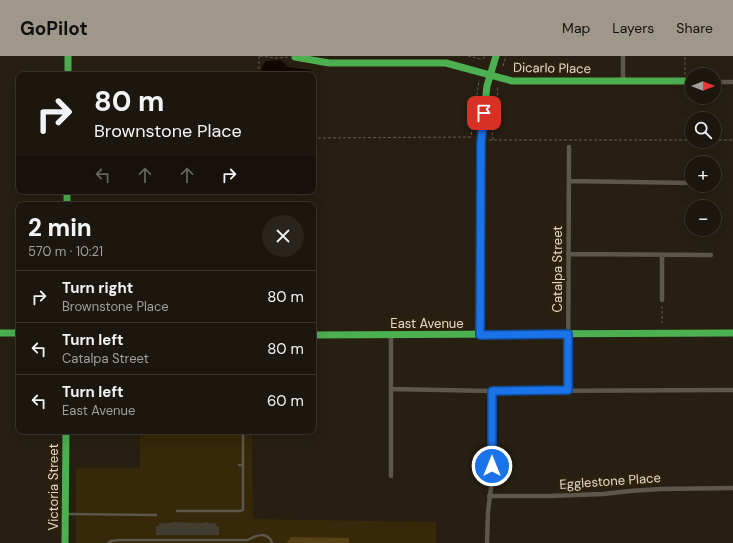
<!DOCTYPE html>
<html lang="en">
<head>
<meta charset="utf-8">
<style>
	:root { --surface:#1c170e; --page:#29241c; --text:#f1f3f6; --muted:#a09f9e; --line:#3a362e; --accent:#9f988a }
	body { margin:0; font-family:"DM Sans",sans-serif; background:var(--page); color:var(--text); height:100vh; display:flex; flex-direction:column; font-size:15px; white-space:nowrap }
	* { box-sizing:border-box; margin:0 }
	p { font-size:13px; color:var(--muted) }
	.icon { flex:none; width:22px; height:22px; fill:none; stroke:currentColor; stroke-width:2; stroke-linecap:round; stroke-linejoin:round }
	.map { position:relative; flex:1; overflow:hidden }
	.drawer { position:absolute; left:16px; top:146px; width:300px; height:232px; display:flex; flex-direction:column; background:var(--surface); border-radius:8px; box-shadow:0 4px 16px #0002,0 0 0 1px var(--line) }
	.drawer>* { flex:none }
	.banner { position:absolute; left:16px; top:16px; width:300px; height:122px; border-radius:8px; box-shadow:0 4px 16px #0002,0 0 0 1px var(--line); background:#1c170e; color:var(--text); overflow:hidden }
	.needle { width:26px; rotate:90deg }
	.controls { position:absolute; left:685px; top:12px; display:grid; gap:8px }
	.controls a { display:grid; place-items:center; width:36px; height:36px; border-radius:50%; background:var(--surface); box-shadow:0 4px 16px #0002,0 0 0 1px var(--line); font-size:20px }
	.pin { position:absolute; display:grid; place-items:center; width:34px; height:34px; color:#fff; margin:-17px; border-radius:8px; box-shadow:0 2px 6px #0006 }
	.me { position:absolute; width:44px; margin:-22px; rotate:0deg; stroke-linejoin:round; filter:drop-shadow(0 0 3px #0008) }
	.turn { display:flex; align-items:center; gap:14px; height:84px; padding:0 12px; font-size:18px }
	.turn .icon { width:52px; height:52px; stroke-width:2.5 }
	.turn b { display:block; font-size:28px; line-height:34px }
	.lanes { display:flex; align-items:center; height:38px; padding:0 12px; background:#0003; justify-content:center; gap:20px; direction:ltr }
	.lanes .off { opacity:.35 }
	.round { display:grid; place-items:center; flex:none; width:42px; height:42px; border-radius:21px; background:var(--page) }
	.headline { display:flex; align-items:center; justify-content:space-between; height:68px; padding:0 12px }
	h1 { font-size:24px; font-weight:800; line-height:30px }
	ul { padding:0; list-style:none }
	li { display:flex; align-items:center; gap:12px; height:52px; padding:0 12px; border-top:1px solid var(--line) }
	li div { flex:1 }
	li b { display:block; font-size:15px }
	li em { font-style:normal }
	header { display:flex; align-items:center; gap:24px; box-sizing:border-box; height:56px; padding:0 20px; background:var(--accent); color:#111 }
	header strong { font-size:19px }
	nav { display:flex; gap:22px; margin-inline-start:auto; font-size:14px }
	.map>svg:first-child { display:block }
	.built { fill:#362809 }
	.green { fill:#574215 }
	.water { fill:#140902 }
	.building { fill:#423c31 }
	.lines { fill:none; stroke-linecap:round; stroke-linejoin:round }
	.path { stroke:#645f55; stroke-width:1; stroke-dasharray:3 2; stroke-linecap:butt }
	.lane { stroke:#5c564b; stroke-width:2.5 }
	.street { stroke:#5c564b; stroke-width:4.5 }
	.fast { stroke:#4caf50; stroke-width:7 }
	.route-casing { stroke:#114b97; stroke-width:10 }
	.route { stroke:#1a73e8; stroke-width:7 }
	.labels { text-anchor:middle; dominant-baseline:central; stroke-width:4; stroke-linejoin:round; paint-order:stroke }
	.street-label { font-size:13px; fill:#e0d9cb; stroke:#2e220a }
</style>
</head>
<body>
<header>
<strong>GoPilot</strong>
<nav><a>Map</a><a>Layers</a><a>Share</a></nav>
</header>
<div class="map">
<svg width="733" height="487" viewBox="0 0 733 487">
	<rect width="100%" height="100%" fill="#261f12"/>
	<path class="built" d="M140,375H252L253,463L436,466V487H76V412H140Z"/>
	<path class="green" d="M291,481L349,482V487H287Z"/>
	<path class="water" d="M281,4L288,11L311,14V19H261L262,10L266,5Z"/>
	<path class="building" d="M171,466L204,467V466H207V467H216V470H219V479H156V470H159V467H171Z"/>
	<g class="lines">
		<path class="path" d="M259,0V19
			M260,0L276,2L289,1
			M468,0L480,3L484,2L485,0
			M503,10L506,0
			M685,19V0
			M313,82L471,81L479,24
			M489,84H692
			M493,84L492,74L498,35L497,30
			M714,84H733
			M662,250V267
			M57,468L58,432"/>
		<path class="lane" d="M239,409H243
			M177,455H240L243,454V375
			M66,458L156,459
			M108,487L111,485L119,484H248C256,479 268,475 272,487"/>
		<path class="street" d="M623,25V0
			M714,26H733
			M569,125L692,127
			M568,198L711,199
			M662,199V244
			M391,333L492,335L733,334
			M568,335L569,91
			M391,420V279
			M489,440H550L603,438L630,435L660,433L733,432
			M487,487L488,456L492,424V335"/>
		<path class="fast" d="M68,0V19
			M295,1L329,7H446L512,25H692
			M67,135V149
			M0,277H19
			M313,279L733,277
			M481,279V83L487,30L496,0
			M65,487L66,375"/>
	</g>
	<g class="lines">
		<defs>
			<path id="route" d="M484,57L481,86L480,279L568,278V334L492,335V410"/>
		</defs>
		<use href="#route" class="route-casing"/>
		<use href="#route" class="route"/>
	</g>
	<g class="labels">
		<g class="street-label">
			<text transform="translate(552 12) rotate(1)">Dicarlo Place</text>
			<text transform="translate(557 213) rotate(-90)">Catalpa Street</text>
			<text x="427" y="267">East Avenue</text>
			<text transform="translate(610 425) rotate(-4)">Egglestone Place</text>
			<text transform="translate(53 431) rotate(-90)">Victoria Street</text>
		</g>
	</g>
</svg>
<div class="controls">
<a><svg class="needle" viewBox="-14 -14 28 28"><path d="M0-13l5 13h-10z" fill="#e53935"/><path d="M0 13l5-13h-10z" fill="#a09f9e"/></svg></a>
<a><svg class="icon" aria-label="search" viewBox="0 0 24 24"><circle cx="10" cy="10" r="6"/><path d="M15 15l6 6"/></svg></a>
<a>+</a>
<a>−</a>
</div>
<div class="pin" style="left:484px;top:57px;background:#d93025"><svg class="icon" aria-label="arrive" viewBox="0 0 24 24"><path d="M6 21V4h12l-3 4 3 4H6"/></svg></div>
<svg class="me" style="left:492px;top:410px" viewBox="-20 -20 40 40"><circle r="17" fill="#1a73e8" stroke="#fff" stroke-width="3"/><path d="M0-11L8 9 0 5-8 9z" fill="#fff"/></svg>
<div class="banner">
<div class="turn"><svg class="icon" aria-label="right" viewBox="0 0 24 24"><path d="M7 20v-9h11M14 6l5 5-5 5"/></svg><div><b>80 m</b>Brownstone Place</div></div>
<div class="lanes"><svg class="icon off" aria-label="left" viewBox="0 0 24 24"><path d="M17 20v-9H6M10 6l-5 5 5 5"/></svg><svg class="icon off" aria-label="ahead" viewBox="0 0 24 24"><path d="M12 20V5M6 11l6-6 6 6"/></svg><svg class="icon off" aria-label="ahead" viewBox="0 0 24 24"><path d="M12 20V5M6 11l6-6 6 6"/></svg><svg class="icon" aria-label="right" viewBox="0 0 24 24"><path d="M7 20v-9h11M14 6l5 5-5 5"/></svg></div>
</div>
<section class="drawer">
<div class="headline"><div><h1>2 min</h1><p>570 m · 10:21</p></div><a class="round"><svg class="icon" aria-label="close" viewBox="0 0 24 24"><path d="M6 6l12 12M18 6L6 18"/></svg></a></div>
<ul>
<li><svg class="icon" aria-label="right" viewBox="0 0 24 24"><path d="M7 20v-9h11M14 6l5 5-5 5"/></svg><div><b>Turn right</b><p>Brownstone Place</p></div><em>80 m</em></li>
<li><svg class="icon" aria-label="left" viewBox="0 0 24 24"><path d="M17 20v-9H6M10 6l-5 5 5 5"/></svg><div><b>Turn left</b><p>Catalpa Street</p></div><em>80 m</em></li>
<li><svg class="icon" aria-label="left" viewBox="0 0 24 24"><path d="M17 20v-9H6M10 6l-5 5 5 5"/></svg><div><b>Turn left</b><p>East Avenue</p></div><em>60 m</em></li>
</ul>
</section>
</div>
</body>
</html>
